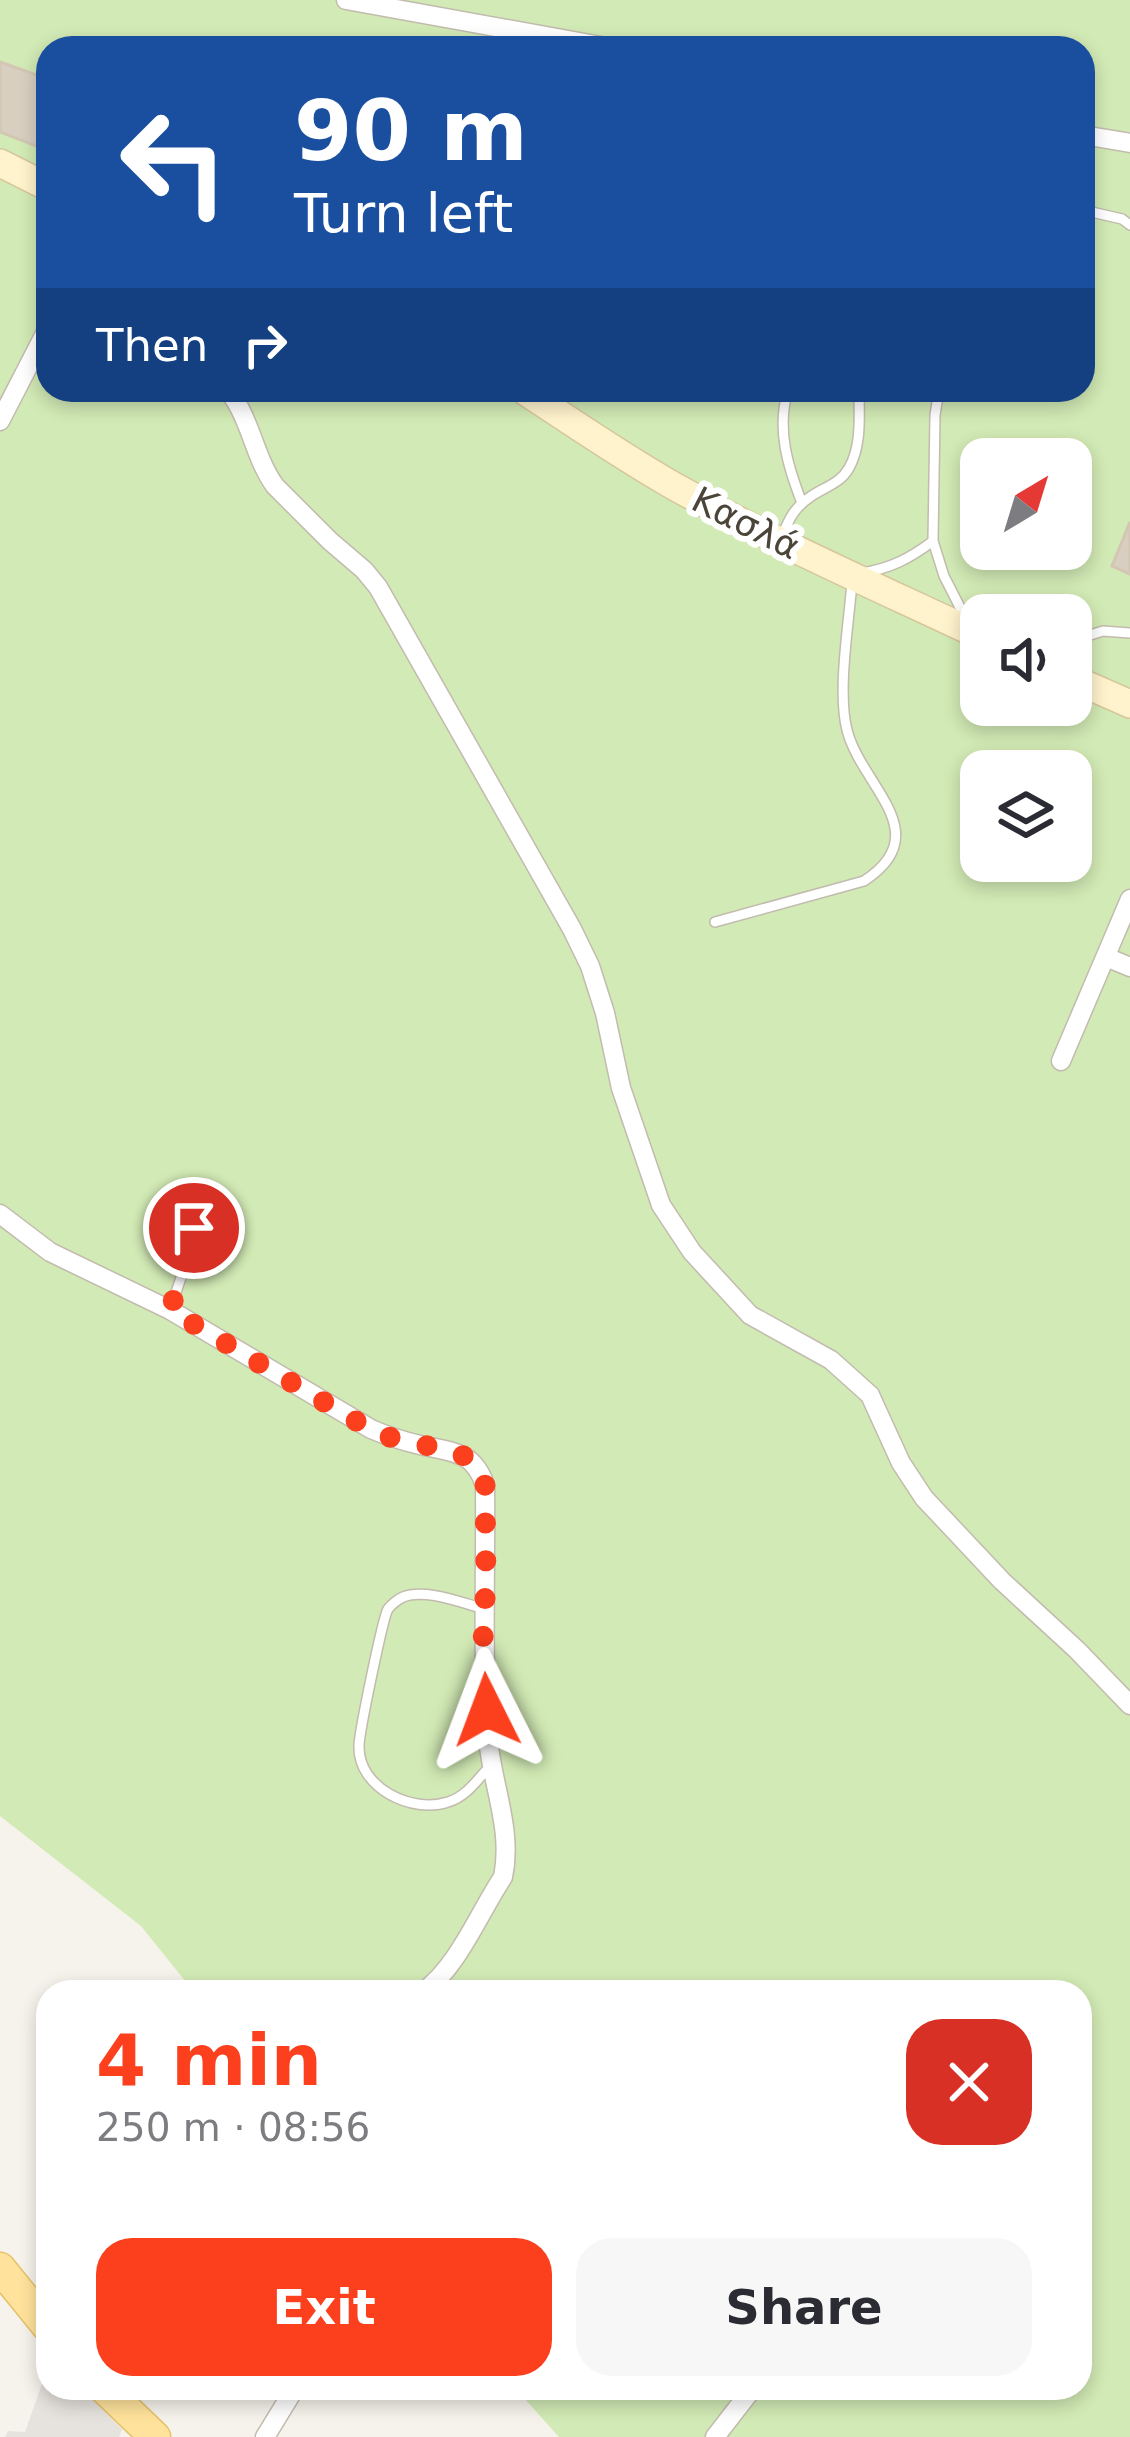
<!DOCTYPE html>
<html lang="en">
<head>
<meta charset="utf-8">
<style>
	:root { --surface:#fff; --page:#f7f7f7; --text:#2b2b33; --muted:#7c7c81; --accent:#fc3f1d }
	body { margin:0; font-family:"DejaVu Sans",sans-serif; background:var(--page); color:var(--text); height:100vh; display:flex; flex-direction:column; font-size:45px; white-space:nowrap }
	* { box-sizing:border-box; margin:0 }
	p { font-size:39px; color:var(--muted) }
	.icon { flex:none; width:66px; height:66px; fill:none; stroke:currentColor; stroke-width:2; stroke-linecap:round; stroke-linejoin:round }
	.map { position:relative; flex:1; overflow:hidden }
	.sheet { position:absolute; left:36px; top:1980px; width:1056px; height:420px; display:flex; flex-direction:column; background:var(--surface); border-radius:36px; box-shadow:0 6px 18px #0003 }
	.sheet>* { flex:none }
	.guide { position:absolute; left:36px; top:36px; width:1059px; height:366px; border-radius:36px; box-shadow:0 6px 18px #0003; background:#1a4fa0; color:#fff; overflow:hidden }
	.needle { width:78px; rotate:38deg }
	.fabs { position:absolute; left:960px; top:438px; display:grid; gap:24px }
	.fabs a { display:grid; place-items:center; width:132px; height:132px; border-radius:24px; background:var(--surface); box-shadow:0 6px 18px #0003; font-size:60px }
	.pin { position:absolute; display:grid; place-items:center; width:102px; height:102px; color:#fff; margin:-51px; border:6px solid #fff; border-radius:50%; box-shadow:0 3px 12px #0007 }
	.me { position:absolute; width:132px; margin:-66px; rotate:357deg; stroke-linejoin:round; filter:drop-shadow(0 0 9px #0008) }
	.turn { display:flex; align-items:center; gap:42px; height:252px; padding:0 60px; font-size:54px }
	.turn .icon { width:156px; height:156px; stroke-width:2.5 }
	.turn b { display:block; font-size:84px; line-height:102px }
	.then { display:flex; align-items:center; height:114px; padding:0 60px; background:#0003; gap:24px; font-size:45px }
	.round { display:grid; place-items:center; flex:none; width:126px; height:126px; border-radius:36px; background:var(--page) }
	.headline { display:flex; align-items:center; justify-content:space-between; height:204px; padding:0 60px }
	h1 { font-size:72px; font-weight:700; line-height:90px; color:var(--accent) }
	.cta { display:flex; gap:24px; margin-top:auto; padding:24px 60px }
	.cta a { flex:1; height:138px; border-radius:36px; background:var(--accent); color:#fff; font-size:48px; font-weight:700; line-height:138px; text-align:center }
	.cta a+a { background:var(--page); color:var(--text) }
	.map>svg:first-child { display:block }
	.industrial { fill:#e6e2dd }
	.green { fill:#d2eab5; fill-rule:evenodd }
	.building { fill:#d8cfc1; stroke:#d3c7b4; stroke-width:3 }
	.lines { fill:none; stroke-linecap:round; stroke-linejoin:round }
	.lane-casing { stroke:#c2bbae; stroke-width:12 }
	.street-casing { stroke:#c2bbae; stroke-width:21 }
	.secondary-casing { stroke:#d6c79b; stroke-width:30 }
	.primary-casing { stroke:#e6c16a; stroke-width:33 }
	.lane { stroke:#fff; stroke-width:9 }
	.street { stroke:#fff; stroke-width:18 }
	.secondary { stroke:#fff3cd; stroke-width:27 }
	.primary { stroke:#ffe39c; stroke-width:30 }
	.route { stroke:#fc3f1d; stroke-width:21; stroke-dasharray:0 37.8 }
	.labels { text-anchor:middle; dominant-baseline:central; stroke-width:12; stroke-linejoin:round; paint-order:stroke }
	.street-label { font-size:36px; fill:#4b4439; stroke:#fff }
</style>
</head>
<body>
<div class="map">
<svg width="1130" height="2437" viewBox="0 0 1130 2437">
	<rect width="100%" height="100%" fill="#f6f3ec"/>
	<path class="industrial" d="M48,2367V2388H81L122,2429L119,2437H5L8,2431L25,2432Z"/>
	<path class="green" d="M0,0H1130V2437H559L515,2388H1080V1992H194L141,1926L0,1816ZM48,48H1083V390H48ZM981,459H1071V549H981ZM981,615H1071V705H981ZM981,771H1071V861H981Z"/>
	<path class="building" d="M0,62L48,79V138L44,149L0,132Z
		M1130,522V574L1112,566Z"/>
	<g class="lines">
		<defs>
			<path id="lane" d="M1083,210L1122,219L1130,225
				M788,390C776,429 788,467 802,503
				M939,390L935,415L933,541L944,576L968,623
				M556,406L568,390
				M782,536C789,519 794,508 810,497C824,487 840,484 849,468C862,445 859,416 859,390
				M862,573C891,568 909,559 933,541
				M1071,641L1103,631L1130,633
				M715,922L864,881C938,833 861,786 847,730C837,691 849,623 852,582
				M170,1310L190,1251L199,1196
				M485,1609C462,1603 425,1588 403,1597C398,1599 391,1605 388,1609C383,1617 359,1733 359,1746C358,1788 412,1814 448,1802C466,1797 478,1779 490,1766"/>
			<path id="street" d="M346,0L612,48
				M1083,135L1130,143
				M228,390C251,419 254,457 275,486L330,541L364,570L378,587L572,929L590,966L605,1013L621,1088L661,1205L692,1252L750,1315L831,1360L870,1395L901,1463L924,1498L1002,1581L1077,1650L1130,1705
				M0,421L48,328
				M1106,957L1130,967
				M1061,1061L1130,899
				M0,1214L50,1252L170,1310L371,1429C387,1436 403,1441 420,1445C451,1452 473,1450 485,1485C486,1570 482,1654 488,1738C492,1785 513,1830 503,1877C479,1913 458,1967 423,1992
				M265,2437L295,2388
				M715,2437L753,2388"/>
			<path id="secondary" d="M0,163L48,187
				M523,390C572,422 621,456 672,485C772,541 877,587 981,636
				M1071,678L1130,704"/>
			<path id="primary" d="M0,2268L48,2327
				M104,2388L155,2437"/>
		</defs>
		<use href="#lane" class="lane-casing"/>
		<use href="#street" class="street-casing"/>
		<use href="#secondary" class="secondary-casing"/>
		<use href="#primary" class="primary-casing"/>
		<use href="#lane" class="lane"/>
		<use href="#street" class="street"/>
		<use href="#secondary" class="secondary"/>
		<use href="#primary" class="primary"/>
	</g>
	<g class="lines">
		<path class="route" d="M194,1228L190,1251L170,1310L371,1430L389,1437L459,1453L470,1460L481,1474L485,1485L486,1580L483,1641L487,1710"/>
	</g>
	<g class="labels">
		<g class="street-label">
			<text transform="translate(746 523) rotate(27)">Κασλά</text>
		</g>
	</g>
</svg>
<div class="fabs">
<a><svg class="needle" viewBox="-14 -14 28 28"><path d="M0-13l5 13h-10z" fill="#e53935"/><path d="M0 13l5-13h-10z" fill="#7c7c81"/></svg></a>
<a><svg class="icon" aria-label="sound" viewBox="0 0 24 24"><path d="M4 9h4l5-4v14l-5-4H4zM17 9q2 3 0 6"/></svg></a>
<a><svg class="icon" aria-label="layers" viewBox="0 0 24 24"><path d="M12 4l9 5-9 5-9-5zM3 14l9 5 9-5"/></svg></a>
</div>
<div class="pin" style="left:194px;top:1228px;background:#d93025"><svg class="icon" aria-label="arrive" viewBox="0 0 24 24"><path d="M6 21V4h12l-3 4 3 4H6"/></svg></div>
<svg class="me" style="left:487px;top:1710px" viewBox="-20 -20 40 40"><path d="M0-17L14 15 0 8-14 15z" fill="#fc3f1d" stroke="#fff" stroke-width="4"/></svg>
<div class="guide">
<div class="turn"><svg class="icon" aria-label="left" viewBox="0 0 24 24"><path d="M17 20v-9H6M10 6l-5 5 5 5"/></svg><div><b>90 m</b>Turn left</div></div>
<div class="then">Then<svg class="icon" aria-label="right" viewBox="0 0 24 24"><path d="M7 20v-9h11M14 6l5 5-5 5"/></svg></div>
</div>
<section class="sheet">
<div class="headline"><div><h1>4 min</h1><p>250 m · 08:56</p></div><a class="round" style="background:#d93025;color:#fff"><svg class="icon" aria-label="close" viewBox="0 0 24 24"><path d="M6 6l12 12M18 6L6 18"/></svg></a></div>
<div class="cta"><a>Exit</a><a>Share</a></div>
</section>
</div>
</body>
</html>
